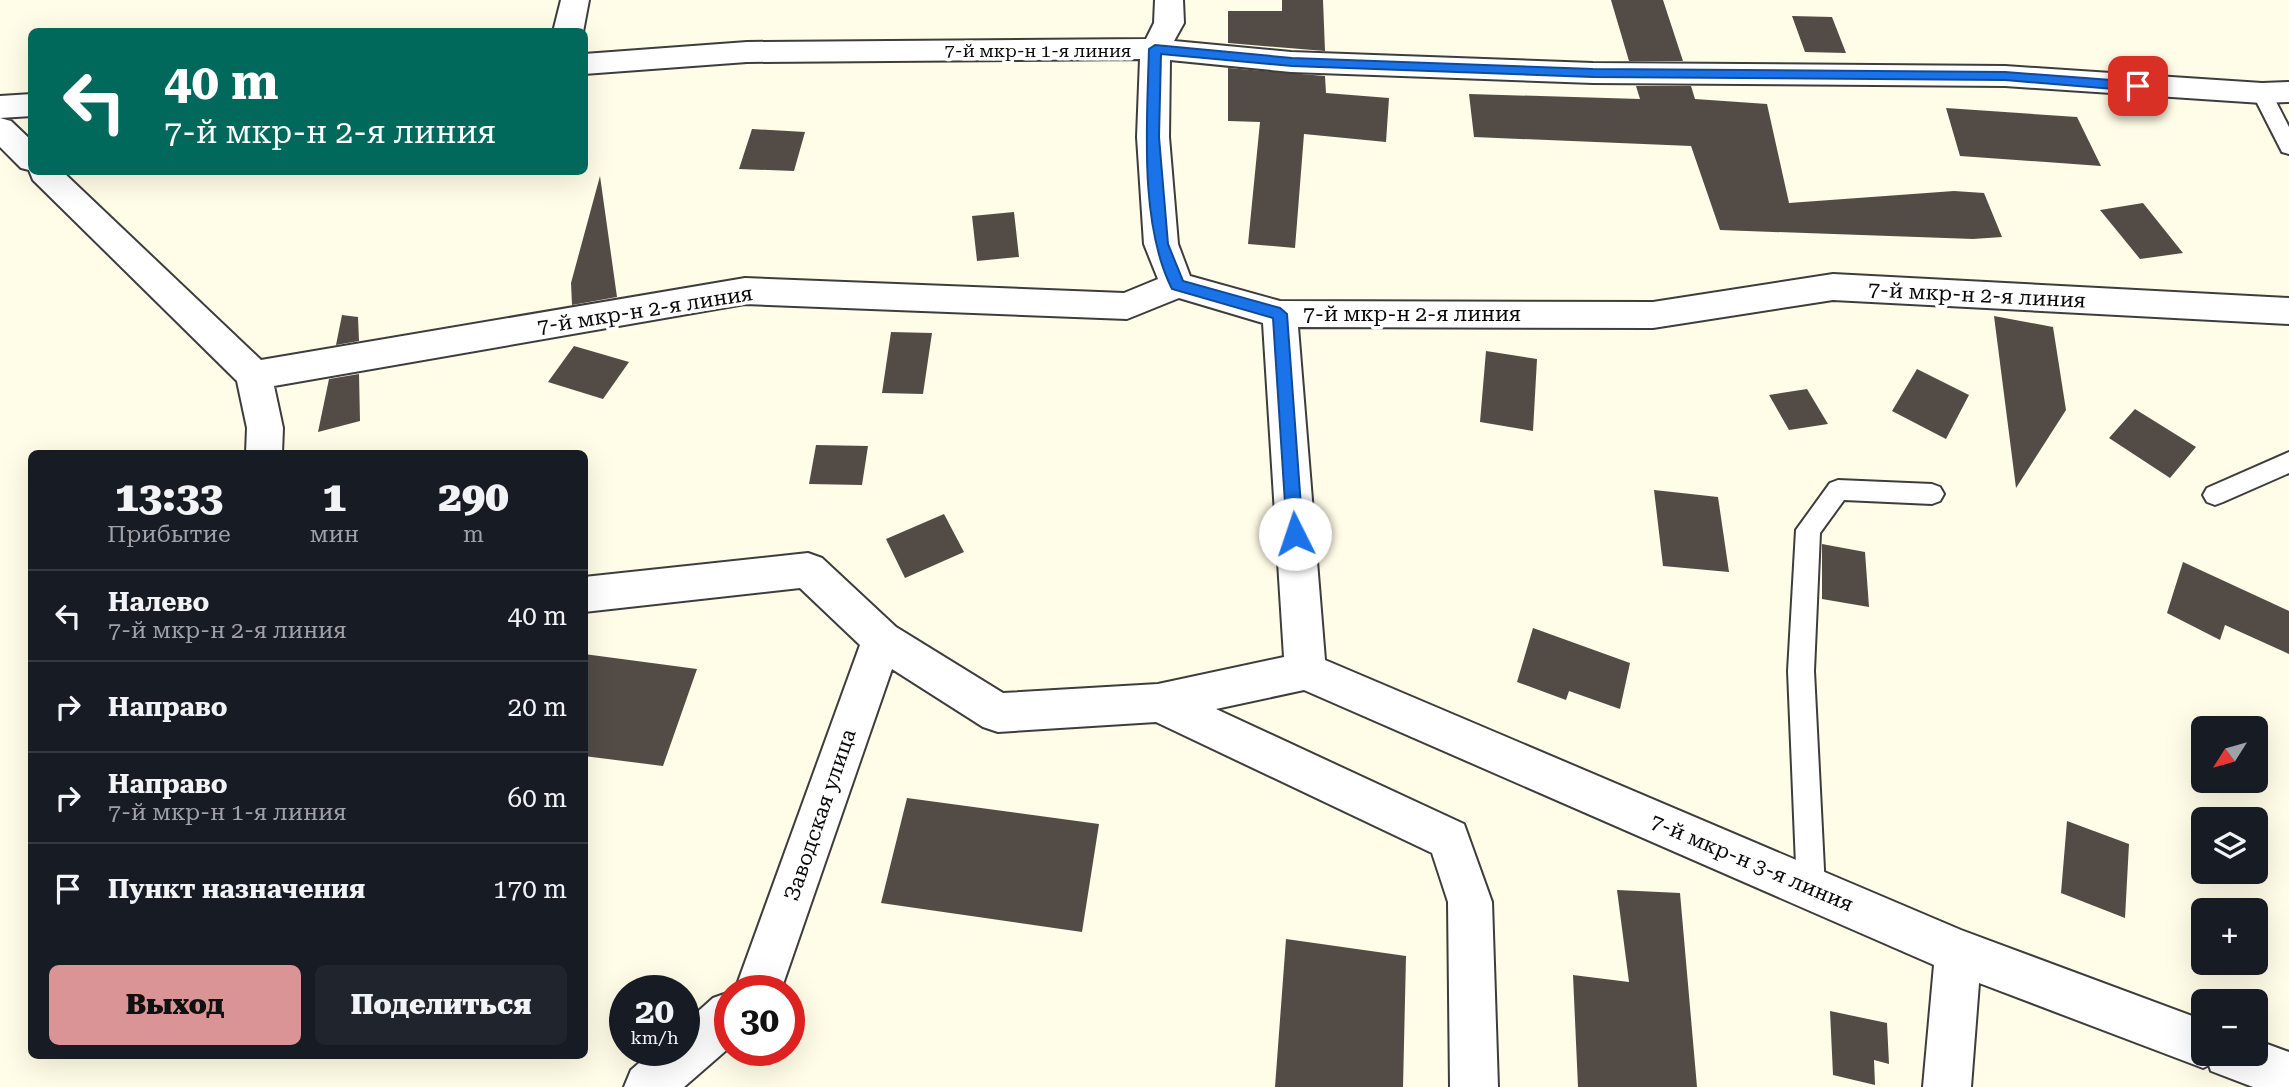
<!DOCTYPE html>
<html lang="ru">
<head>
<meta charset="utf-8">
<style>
	:root { --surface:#171b24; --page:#20242c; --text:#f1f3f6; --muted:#9ea1a6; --line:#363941; --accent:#da9495 }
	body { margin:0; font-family:"Roboto Serif",serif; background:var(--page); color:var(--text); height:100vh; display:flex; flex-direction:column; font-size:26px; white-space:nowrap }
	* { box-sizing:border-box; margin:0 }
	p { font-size:23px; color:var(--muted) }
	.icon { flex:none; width:38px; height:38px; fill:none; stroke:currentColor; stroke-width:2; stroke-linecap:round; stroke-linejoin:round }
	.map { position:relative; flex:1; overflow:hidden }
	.panel { position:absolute; left:28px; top:450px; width:560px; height:609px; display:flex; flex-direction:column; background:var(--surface); border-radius:10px; box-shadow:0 7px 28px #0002 }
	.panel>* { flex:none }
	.hud { position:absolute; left:28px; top:28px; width:560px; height:147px; border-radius:10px; box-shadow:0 7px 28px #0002; background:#00695c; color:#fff; overflow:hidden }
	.needle { width:46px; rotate:233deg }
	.controls { position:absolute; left:2191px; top:716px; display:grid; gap:14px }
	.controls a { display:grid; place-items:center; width:77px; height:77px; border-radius:10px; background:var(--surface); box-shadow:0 7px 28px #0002; font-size:35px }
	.speed { position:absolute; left:609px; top:975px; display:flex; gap:14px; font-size:35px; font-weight:700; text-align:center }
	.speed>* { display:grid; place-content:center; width:91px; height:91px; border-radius:50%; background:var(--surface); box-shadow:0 7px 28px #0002; line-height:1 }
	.speed small { font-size:18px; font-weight:400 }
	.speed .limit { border:10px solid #d22; background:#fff; color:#111 }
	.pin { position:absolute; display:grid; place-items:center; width:60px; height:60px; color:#fff; margin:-30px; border-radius:14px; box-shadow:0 4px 10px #0006 }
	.me { position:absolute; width:77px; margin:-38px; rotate:356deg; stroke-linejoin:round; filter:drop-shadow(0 0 5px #0008) }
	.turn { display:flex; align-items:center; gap:24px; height:147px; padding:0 21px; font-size:32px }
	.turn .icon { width:91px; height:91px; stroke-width:2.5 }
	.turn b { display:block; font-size:49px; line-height:60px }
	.eta { display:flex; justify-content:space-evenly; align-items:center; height:119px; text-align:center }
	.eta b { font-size:42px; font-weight:800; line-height:49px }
	.action { display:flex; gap:14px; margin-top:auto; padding:14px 21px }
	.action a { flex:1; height:80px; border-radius:10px; background:var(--accent); color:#111; font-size:28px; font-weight:800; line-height:80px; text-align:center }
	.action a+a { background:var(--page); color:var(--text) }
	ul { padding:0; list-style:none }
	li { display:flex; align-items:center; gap:21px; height:91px; padding:0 21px; border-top:2px solid var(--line) }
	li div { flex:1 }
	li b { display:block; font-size:26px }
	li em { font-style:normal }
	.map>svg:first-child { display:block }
	.building { fill:#534c46 }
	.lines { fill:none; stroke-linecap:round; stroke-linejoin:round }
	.service-casing { stroke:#3d3d3d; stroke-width:4 }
	.minor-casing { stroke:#3d3d3d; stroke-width:4 }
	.service { fill:#fff; fill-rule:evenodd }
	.minor { fill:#fff; fill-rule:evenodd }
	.route { fill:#1a73e8; stroke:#114b97; stroke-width:2 }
	.labels { text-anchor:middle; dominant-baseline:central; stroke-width:7; stroke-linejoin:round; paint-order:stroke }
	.far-street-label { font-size:18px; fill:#0a0a0a; stroke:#fff }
	.street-label { font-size:21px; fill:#0a0a0a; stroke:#fff }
</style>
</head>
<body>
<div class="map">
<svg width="2289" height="1087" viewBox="0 0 2289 1087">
	<rect width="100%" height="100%" fill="#fffce7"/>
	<path class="building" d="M1282,0H1323L1325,51L1228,43V11H1282Z
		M1611,0H1663L1683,61H1629Z
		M1792,16L1832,17L1846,53L1805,52Z
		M1228,68L1325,76L1326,93L1389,98L1386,142L1304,134L1295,248L1248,244L1260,122L1228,121Z
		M1636,86H1691L1695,99L1767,104L1789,203L1954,191L1984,193L2002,237L1973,239L1720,230L1691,146L1474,137L1469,94L1640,99Z
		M1946,108L2077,117L2101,166L1960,156Z
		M752,129L805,132L794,171L739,169Z
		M600,176L617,297L572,305L571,283Z
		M2143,203L2183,253L2140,259L2100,210Z
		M1014,212L1019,257L977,261L972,216Z
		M342,315L358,317L359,341L336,345Z
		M1994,316L2053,327L2066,410L2016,488Z
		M891,332L932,333L923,394L882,393Z
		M574,346L629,362L603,399L548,382Z
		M1486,351L1537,359L1533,431L1480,422Z
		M1917,369L1969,395L1946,439L1892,411Z
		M359,374L360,421L318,432L329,379Z
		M1807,389L1828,424L1789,430L1769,395Z
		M2135,409L2196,447L2170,478L2109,438Z
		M816,445L868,446L862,485L809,484Z
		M1654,490L1718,497L1729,572L1663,566Z
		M944,514L964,552L905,578L886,539Z
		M1822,544L1865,552L1869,607L1822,599Z
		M2183,562L2289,611V654L2225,625L2220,640L2167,613Z
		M1533,628L1630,663L1620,709L1569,691L1566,700L1517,682Z
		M584,654L697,669L663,766L584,756Z
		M907,798L1099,824L1082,932L881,903Z
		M2067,821L2129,844L2125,918L2061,893Z
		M1617,890L1680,893L1697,1087H1578L1573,975L1629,982Z
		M1286,939L1406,956L1403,1087H1275Z
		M1830,1011L1887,1023L1889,1064L1874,1060L1875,1085L1833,1075Z"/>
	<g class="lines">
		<defs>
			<path id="service" d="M2262,86L2269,88L2289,127V154L2282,152L2252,93L2255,88Z
				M2289,452V473L2223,502L2215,505L2207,502L2203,495L2207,488Z
				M1838,480L1932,484L1940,487L1944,494L1940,501L1932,504L1844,500L1820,533L1814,671L1825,889L1821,899L1811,903L1801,899L1797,889L1788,671L1796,530L1830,483Z"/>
			<path id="minor" d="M561,0H589L583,32H553Z
				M1155,0H1183L1184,23L1174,41L1291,52L1593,63L2005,66L2262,83L2289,82V102L2262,103L2005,86L1593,83L1291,72L1170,60L1169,137L1178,244L1190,276L1280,301L1653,302L1833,274L2289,298V324L1833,300L1653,328L1298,327L1325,660L1961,930L2203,1020V1054H2256V1040L2289,1052V1087H2253L2211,1071L2209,1065L2203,1068L1979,983L1971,1087H1923L1934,965L1304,690L1216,709L1464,824L1492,902L1498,1087H1450L1448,902L1432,853L1156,722L998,732L983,727L892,669L781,990H735L860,645L800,588L584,612V577L808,553L822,558L896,627L1003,693L1158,684L1284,657L1263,323L1179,298L1127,319L745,304L274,386L283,428L282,453H246L247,428L237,381L33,180L29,170L21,168L0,147V118L11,121L32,141V172H63L261,360L745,278L1124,293L1158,279L1144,244L1137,137L1140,59L747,62L584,74V54L747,42L1146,39L1154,23Z
				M32,94V116L0,118V96Z
				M730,992V1047L684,1087H624L631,1070L654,1050H684V1024L713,998Z"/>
		</defs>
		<use href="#service" class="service-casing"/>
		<use href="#minor" class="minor-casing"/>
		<use href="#service" class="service"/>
		<use href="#minor" class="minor"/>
	</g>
	<path class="route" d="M1155,45L1292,58L1593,69L2005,72L2138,82L2144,86L2138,91L2005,80L1593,77L1292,66L1161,54L1159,137L1168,244L1183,281L1280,308L1287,314L1303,534L1301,538H1289L1287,534L1273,318L1172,289C1139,224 1147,121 1149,49Z"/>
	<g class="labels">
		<g class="far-street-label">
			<text x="1038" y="50">7-й мкр-н 1-я линия</text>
		</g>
		<g class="street-label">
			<text transform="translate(1977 295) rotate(3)">7-й мкр-н 2-я линия</text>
			<text transform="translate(645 310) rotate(-9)">7-й мкр-н 2-я линия</text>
			<text x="1412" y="314">7-й мкр-н 2-я линия</text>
			<text transform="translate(820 815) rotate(-71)">Заводская улица</text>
			<text transform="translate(1752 863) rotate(23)">7-й мкр-н 3-я линия</text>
		</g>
	</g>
</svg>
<div class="controls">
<a><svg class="needle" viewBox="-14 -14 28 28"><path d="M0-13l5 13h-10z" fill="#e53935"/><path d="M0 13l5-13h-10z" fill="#9ea1a6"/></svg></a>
<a><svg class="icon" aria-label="layers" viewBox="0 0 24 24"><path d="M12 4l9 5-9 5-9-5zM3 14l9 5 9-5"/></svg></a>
<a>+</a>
<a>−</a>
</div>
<div class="speed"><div>20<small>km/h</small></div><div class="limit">30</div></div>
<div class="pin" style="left:2138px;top:86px;background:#d93025"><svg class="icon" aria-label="arrive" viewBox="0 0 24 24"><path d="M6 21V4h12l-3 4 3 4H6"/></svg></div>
<svg class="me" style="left:1295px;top:534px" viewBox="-20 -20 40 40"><circle r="19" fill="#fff"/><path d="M0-13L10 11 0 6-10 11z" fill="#1a73e8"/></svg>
<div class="hud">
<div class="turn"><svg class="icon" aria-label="left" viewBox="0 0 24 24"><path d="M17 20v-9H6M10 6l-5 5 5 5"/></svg><div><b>40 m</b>7-й мкр-н 2-я линия</div></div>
</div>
<section class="panel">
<div class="eta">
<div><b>13:33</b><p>Прибытие</p></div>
<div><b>1</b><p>мин</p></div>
<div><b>290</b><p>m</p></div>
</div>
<ul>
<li><svg class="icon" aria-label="left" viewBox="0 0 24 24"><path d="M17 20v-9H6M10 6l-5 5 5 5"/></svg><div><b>Налево</b><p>7-й мкр-н 2-я линия</p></div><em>40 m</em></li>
<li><svg class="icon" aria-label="right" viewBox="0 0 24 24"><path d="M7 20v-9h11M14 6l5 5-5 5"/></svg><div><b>Направо</b></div><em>20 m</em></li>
<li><svg class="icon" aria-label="right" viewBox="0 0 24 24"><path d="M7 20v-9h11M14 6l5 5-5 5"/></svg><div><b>Направо</b><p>7-й мкр-н 1-я линия</p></div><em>60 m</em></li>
<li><svg class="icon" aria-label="arrive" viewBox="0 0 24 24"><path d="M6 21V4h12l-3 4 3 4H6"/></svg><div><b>Пункт назначения</b></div><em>170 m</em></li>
</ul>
<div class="action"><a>Выход</a><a>Поделиться</a></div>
</section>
</div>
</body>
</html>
